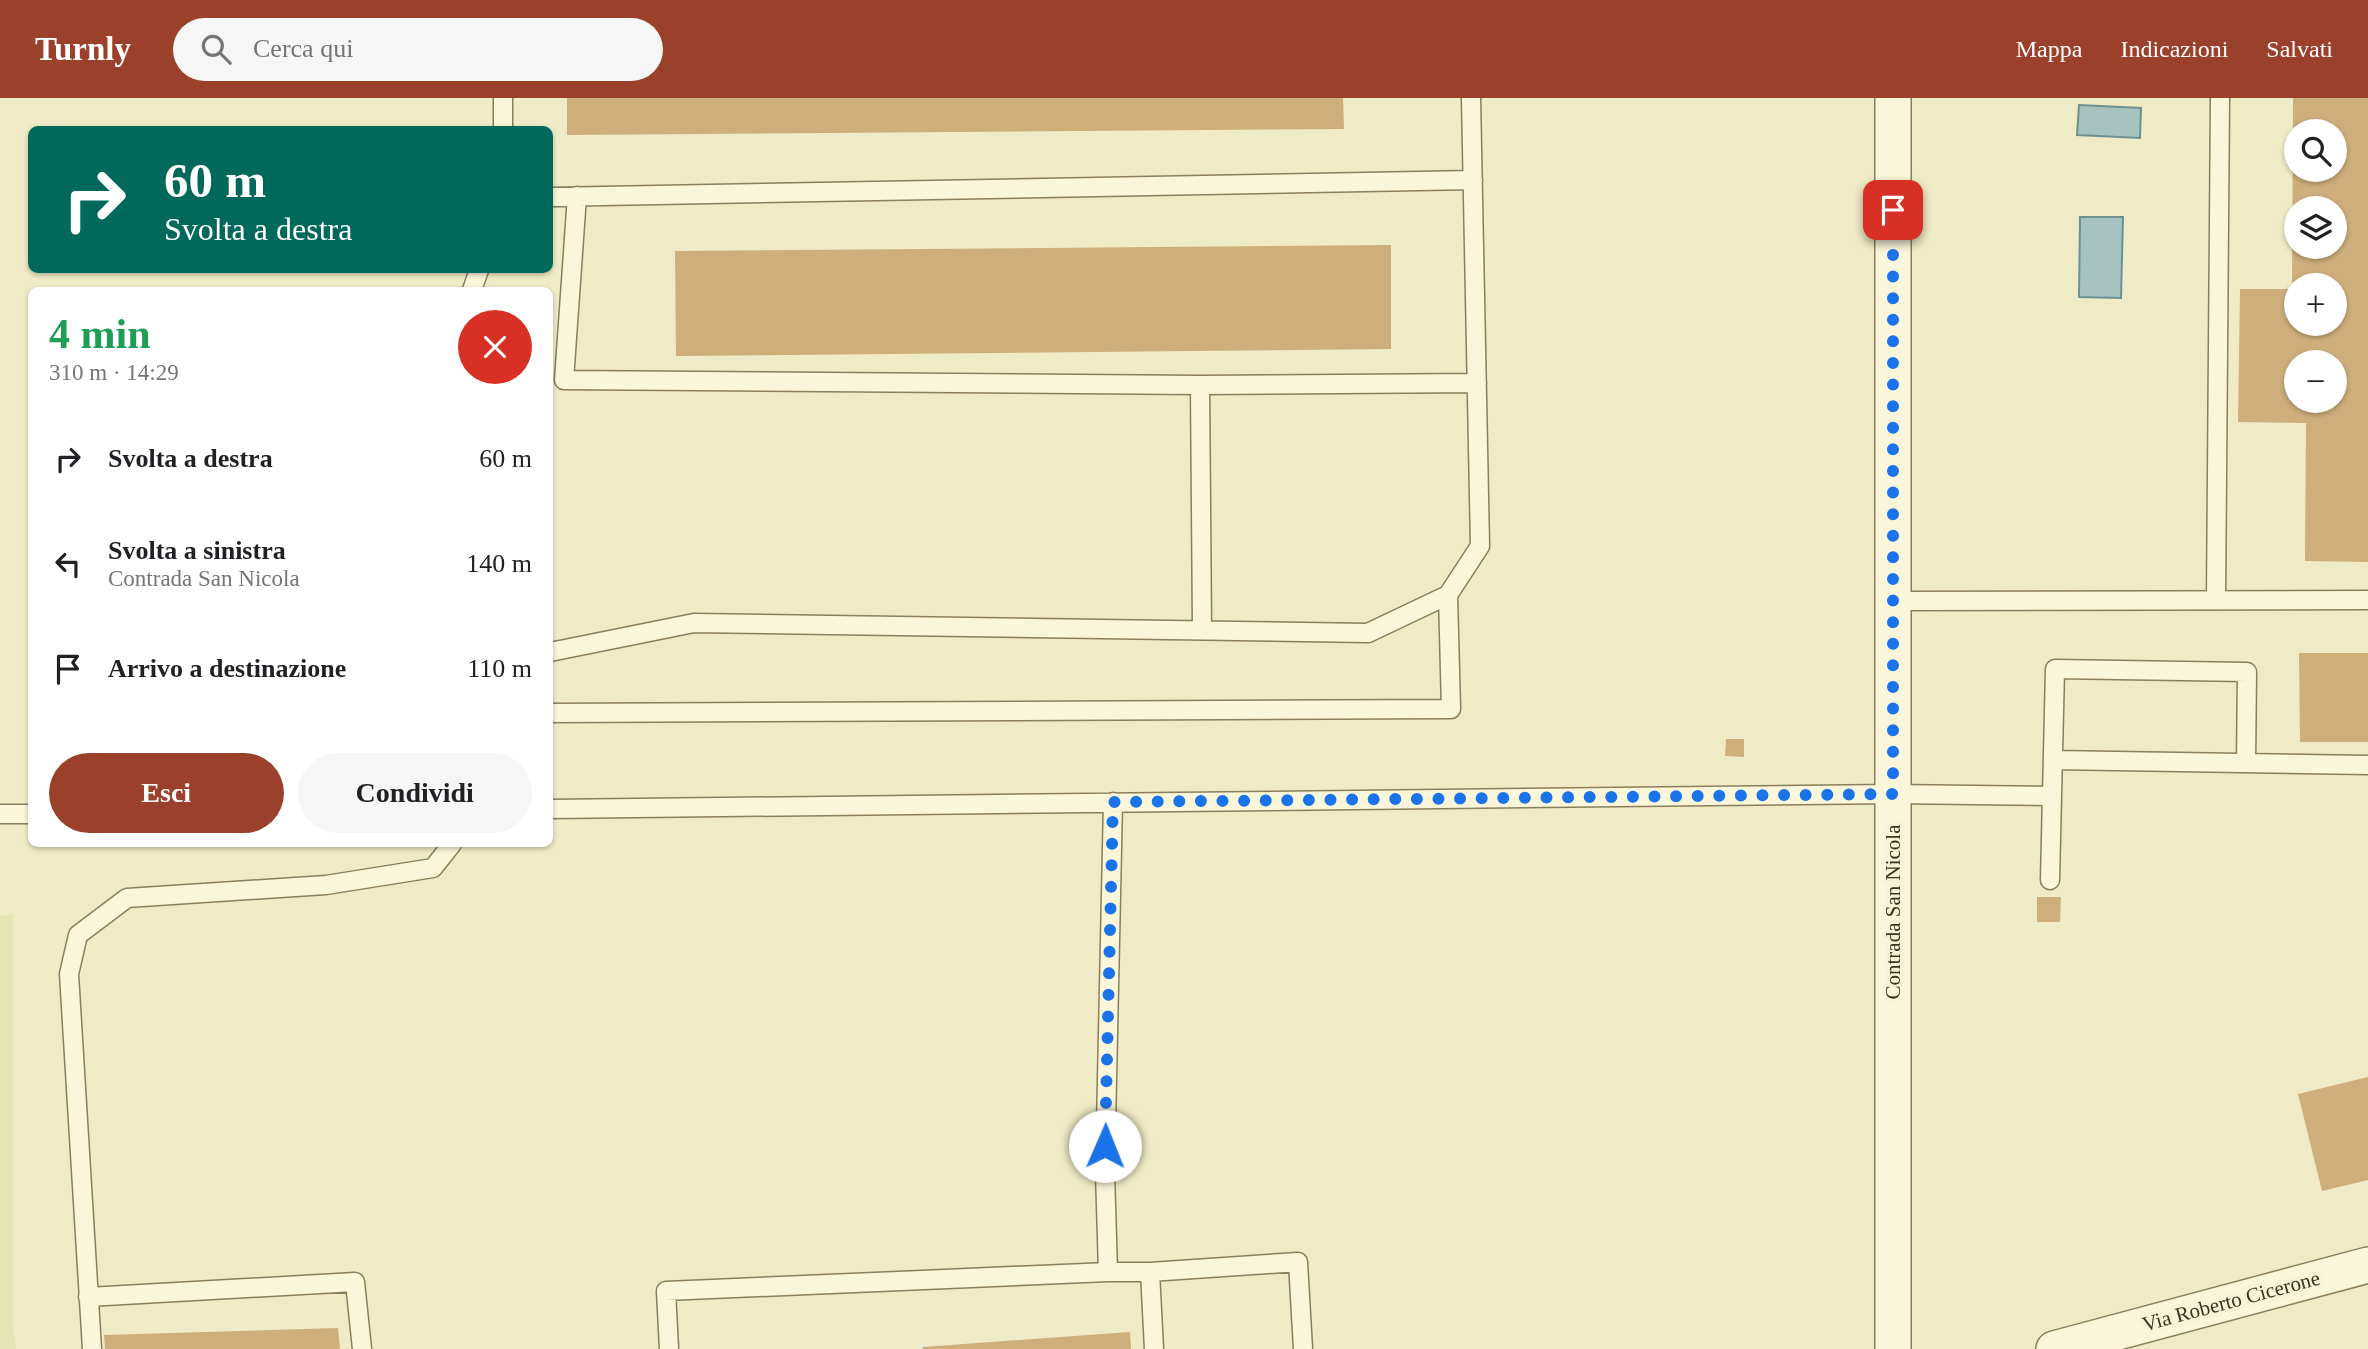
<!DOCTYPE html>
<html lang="it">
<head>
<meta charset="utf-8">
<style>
	:root { --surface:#fff; --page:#f6f6f6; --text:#202124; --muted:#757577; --accent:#9b402a }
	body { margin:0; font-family:"Times New Roman",serif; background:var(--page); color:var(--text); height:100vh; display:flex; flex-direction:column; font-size:26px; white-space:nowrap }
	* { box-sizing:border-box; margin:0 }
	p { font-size:23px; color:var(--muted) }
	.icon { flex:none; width:38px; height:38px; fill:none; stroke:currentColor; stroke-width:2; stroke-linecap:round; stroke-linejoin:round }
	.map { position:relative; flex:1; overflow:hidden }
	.details { position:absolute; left:28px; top:189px; width:525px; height:560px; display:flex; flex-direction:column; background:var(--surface); border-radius:10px; box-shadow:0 2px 5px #0004 }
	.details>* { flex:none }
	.hud { position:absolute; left:28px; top:28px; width:525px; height:147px; border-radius:10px; box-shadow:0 2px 5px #0004; background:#00695c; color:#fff; overflow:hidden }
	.buttons { position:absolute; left:2284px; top:21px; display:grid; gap:14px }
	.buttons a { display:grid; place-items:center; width:63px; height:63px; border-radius:50%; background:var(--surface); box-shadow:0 2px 5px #0004; font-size:35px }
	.pin { position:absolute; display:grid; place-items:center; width:60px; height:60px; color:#fff; margin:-30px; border-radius:14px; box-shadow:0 4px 10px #0006 }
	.me { position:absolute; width:77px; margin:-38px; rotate:1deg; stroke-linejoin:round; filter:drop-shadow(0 0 5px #0008) }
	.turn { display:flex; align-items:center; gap:24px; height:147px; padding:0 21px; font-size:32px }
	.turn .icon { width:91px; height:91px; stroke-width:2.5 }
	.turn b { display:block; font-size:49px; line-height:60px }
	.round { display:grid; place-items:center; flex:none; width:74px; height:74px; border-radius:37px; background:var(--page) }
	.summary { display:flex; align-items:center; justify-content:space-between; height:119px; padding:0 21px }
	h1 { font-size:42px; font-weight:700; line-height:52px; color:#1e9e55 }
	.action { display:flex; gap:14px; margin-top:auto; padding:14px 21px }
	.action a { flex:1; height:80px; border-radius:42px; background:var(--accent); color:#fff; font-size:28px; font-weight:700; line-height:80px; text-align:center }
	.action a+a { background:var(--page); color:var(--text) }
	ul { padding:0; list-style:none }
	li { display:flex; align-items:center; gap:21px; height:105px; padding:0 21px }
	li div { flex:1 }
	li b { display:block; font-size:26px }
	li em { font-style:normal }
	header { display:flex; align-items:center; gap:42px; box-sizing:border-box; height:98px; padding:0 35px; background:var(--accent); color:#fff }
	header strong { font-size:33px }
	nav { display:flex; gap:38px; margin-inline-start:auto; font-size:24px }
	.search { width:490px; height:63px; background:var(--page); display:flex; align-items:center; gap:18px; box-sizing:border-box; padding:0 24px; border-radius:38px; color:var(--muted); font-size:26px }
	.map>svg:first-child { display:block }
	.farmland { fill:#e3e5b3 }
	.water { fill:#a7c3c0; stroke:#6d9190; stroke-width:2 }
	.building { fill:#ceae7b; fill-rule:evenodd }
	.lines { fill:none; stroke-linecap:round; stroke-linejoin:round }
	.service-casing { stroke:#8b7e5b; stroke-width:21 }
	.minor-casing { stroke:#8b7e5b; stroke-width:38 }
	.service { stroke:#f9f6d9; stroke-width:18 }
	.minor { stroke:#f9f6d9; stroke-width:35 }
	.route { stroke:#1a73e8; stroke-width:12; stroke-dasharray:0 21.6 }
	.labels { text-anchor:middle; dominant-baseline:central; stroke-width:7; stroke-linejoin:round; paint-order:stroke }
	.street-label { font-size:21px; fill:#3b321f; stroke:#f6f4d6 }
</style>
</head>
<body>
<header>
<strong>Turnly</strong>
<div class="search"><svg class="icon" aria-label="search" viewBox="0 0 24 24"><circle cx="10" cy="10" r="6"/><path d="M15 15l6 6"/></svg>Cerca qui</div>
<nav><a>Mappa</a><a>Indicazioni</a><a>Salvati</a></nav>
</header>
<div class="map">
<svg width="2368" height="1251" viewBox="0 0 2368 1251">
	<rect width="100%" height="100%" fill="#efebc6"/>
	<path class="farmland" d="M13,816V1229L16,1251H0V818Z"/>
	<path class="water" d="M2079,7L2141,10L2140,40L2077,37Z
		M2080,119H2123L2121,200L2079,199Z"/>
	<path class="building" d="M567,0H1343L1344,31L567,37Z
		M2293,0H2368V464L2305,463L2306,325L2238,324L2240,191H2292ZM2296,33H2334V72H2296ZM2296,110H2334V149H2296ZM2296,187H2334V226H2296ZM2296,264H2334V303H2296Z
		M1391,147V251L676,258L675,153Z
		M2299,555H2368V644H2300Z
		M1726,641H1744V659L1725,658Z
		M2037,799H2061L2060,824H2037Z
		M2368,979V1082L2322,1093L2298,996Z
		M338,1230L340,1251H105L104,1237Z
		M1130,1234L1131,1251H923V1249Z"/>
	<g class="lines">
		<defs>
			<path id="service" d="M503,0V32
				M577,98L564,282L1200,287L1477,285
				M550,99L1473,82
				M472,192L479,172
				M1200,287L1202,532
				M2216,502L2220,0
				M1893,503L2368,502
				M550,554L694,525L1368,535L1448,497L1480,448L1471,0
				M550,615L1451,611L1448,497
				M2053,662L2368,667
				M550,711L1893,696L2052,698
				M0,716H32
				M2050,782L2055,571L2247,574L2246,665
				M1108,1174H1150L1298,1164L1303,1251
				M1150,1174L1154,1251
				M88,1199L355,1184L362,1251
				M92,1251L69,876L78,837L127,800L326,787L433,770L452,746
				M669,1251L666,1193L1108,1174L1105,1074L1113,704"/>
			<path id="minor" d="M1893,1251V0
				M2054,1251L2368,1167"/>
		</defs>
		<use href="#service" class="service-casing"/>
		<use href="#minor" class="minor-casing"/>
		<use href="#service" class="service"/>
		<use href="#minor" class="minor"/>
	</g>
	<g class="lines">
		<path class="route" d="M1105,1048L1113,704L1893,696V112"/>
	</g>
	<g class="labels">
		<g class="street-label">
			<text transform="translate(1893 814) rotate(-90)">Contrada San Nicola</text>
			<text transform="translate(2231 1203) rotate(-15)">Via Roberto Cicerone</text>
		</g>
	</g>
</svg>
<div class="buttons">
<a><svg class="icon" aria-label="search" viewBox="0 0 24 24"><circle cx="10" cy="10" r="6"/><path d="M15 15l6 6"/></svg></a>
<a><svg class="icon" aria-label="layers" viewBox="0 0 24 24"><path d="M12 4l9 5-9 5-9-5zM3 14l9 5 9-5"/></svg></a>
<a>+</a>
<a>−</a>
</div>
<div class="pin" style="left:1893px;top:112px;background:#d93025"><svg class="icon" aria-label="arrive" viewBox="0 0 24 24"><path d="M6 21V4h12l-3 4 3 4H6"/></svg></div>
<svg class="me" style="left:1105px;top:1048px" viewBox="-20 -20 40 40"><circle r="19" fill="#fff"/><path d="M0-13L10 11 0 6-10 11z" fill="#1a73e8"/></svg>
<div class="hud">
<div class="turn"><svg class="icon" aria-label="right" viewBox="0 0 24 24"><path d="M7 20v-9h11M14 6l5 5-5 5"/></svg><div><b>60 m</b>Svolta a destra</div></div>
</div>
<section class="details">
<div class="summary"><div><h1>4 min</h1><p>310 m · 14:29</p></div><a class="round" style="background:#d93025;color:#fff"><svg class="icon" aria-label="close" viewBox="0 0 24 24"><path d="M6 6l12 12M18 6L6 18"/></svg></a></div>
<ul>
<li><svg class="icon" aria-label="right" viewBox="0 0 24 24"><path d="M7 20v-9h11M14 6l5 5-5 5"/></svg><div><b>Svolta a destra</b></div><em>60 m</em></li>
<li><svg class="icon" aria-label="left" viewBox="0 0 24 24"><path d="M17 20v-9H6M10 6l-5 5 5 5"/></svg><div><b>Svolta a sinistra</b><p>Contrada San Nicola</p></div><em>140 m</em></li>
<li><svg class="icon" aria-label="arrive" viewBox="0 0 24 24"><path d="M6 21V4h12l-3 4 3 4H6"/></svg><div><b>Arrivo a destinazione</b></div><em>110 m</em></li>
</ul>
<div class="action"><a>Esci</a><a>Condividi</a></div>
</section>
</div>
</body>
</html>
